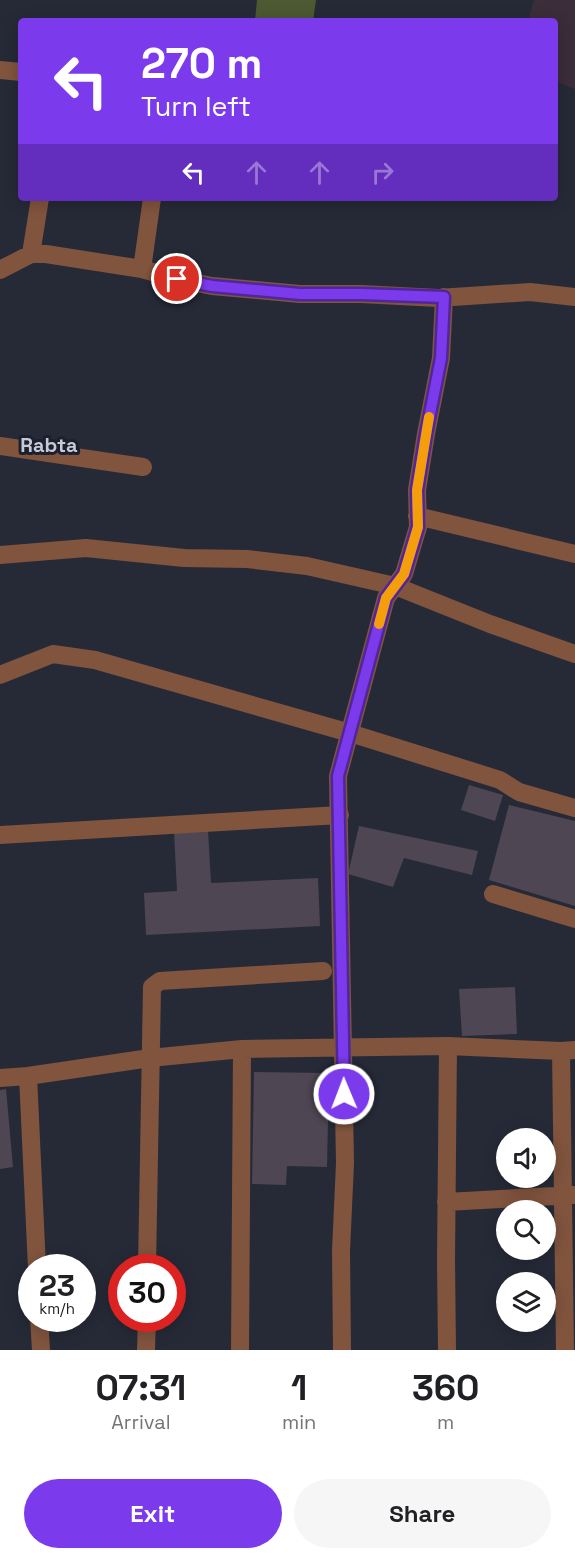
<!DOCTYPE html>
<html lang="en">
<head>
<meta charset="utf-8">
<style>
	:root { --surface:#fff; --page:#f6f6f6; --text:#202124; --muted:#757577; --accent:#7c3aed }
	body { margin:0; font-family:"Space Grotesk",sans-serif; background:var(--page); color:var(--text); height:100vh; display:flex; flex-direction:column; font-size:22px; white-space:nowrap }
	* { box-sizing:border-box; margin:0 }
	p { font-size:20px; color:var(--muted) }
	.icon { flex:none; width:33px; height:33px; fill:none; stroke:currentColor; stroke-width:2; stroke-linecap:round; stroke-linejoin:round }
	.map { position:relative; height:1350px; overflow:hidden }
	.panel { display:flex; flex-direction:column; background:var(--surface); flex:1 }
	.panel>* { flex:none }
	.top-card { position:absolute; left:18px; top:18px; width:540px; height:183px; border-radius:6px; box-shadow:0 3px 15px #0003; background:#7c3aed; color:#fff; overflow:hidden }
	.tools { position:absolute; left:496px; top:1128px; display:grid; gap:12px }
	.tools a { display:grid; place-items:center; width:60px; height:60px; border-radius:50%; background:var(--surface); box-shadow:0 3px 15px #0003; font-size:30px }
	.speed { position:absolute; left:18px; top:1254px; display:flex; gap:12px; font-size:30px; font-weight:700; text-align:center }
	.speed>* { display:grid; place-content:center; width:78px; height:78px; border-radius:50%; background:var(--surface); box-shadow:0 3px 15px #0003; line-height:1 }
	.speed small { font-size:15px; font-weight:400 }
	.speed .limit { border:9px solid #d22; background:#fff; color:#111 }
	.pin { position:absolute; display:grid; place-items:center; width:51px; height:51px; color:#fff; margin:-26px; border:3px solid #fff; border-radius:50%; box-shadow:0 2px 6px #0007 }
	.me { position:absolute; width:66px; margin:-33px; rotate:359deg; stroke-linejoin:round; filter:drop-shadow(0 0 4px #0008) }
	.turn { display:flex; align-items:center; gap:21px; height:126px; padding:0 24px; font-size:27px }
	.turn .icon { width:78px; height:78px; stroke-width:2.5 }
	.turn b { display:block; font-size:42px; line-height:51px }
	.lanes { display:flex; align-items:center; height:57px; padding:0 24px; background:#0003; justify-content:center; gap:30px; direction:ltr }
	.lanes .off { opacity:.35 }
	.eta { display:flex; justify-content:space-evenly; align-items:center; height:102px; text-align:center }
	.eta b { font-size:36px; font-weight:600; line-height:42px }
	.cta { display:flex; gap:12px; margin-top:auto; padding:12px 24px }
	.cta a { flex:1; height:69px; border-radius:36px; background:var(--accent); color:#fff; font-size:24px; font-weight:600; line-height:69px; text-align:center }
	.cta a+a { background:var(--page); color:var(--text) }
	.map>svg:first-child { display:block }
	.industrial { fill:#3b2d3a }
	.green { fill:#4d5932 }
	.building { fill:#4e4653 }
	.lines { fill:none; stroke-linecap:round; stroke-linejoin:round }
	.street { stroke:#81543e; stroke-width:18 }
	.route-casing { stroke:#51269a; stroke-width:15 }
	.route { stroke:#7c3aed; stroke-width:10 }
	.slow { stroke:#f59e0b; stroke-width:10 }
	.labels { text-anchor:middle; dominant-baseline:central; stroke-width:6; stroke-linejoin:round; paint-order:stroke }
	.neighbourhood-label { font-size:20px; font-weight:bold; fill:#c5cadb; stroke:#1d202c }
</style>
</head>
<body>
<div class="map">
<svg width="575" height="1350" viewBox="0 0 575 1350">
	<rect width="100%" height="100%" fill="#262a37"/>
	<path class="industrial" d="M534,0H575V89L555,81V21H528Z"/>
	<path class="green" d="M257,0H316L313,21H255Z"/>
	<path class="building" d="M469,785L503,795L495,821L461,810Z
		M509,805L575,821V906L489,880Z
		M359,826L478,851L472,875L404,858L393,887L348,874Z
		M208,830L211,883L318,878L320,926L146,935L144,893L177,891L174,832Z
		M515,987L517,1034L462,1036L459,989Z
		M254,1072L329,1073L327,1167L287,1166L286,1185L252,1184Z
		M6,1089L13,1167L0,1169V1090Z"/>
	<g class="lines">
		<path class="street" d="M0,70L21,72
			M31,254L40,198
			M142,269L152,198
			M0,270L31,254H46L142,269L177,279L212,286L300,294H361L438,298L530,292L575,297
			M0,446L143,467
			M417,516L575,554
			M0,555L86,548L184,558L247,559L307,566L395,586L490,624L575,654
			M0,675L53,654L95,660L350,733L500,780L519,792L575,808
			M0,835L340,815
			M493,894L575,919
			M561,1051L565,1350
			M28,1076L37,1268
			M0,1078L28,1076L150,1058L242,1049L448,1046L561,1051L575,1050
			M446,1202L573,1195
			M147,1268L152,987L160,981L323,971
			M39,1318L41,1350
			M146,1350L147,1318
			M240,1350L242,1049
			M342,1350L341,1251L345,1163L338,776L386,598L404,574L418,527L417,490L426,434L441,358L444,297
			M447,1350L446,1260L448,1046"/>
	</g>
	<g class="lines">
		<defs>
			<path id="route" d="M177,279L212,286L300,294H361L444,297L441,358L426,434L417,490L418,527L404,574L386,598L338,776L344,1094"/>
		</defs>
		<use href="#route" class="route-casing"/>
		<use href="#route" class="route"/>
		<path class="slow" d="M379,624L386,598L404,574L418,527L417,490L429,417"/>
	</g>
	<g class="labels">
		<g class="neighbourhood-label">
			<text x="49" y="445">Rabta</text>
		</g>
	</g>
</svg>
<div class="tools">
<a><svg class="icon" aria-label="sound" viewBox="0 0 24 24"><path d="M4 9h4l5-4v14l-5-4H4zM17 9q2 3 0 6"/></svg></a>
<a><svg class="icon" aria-label="search" viewBox="0 0 24 24"><circle cx="10" cy="10" r="6"/><path d="M15 15l6 6"/></svg></a>
<a><svg class="icon" aria-label="layers" viewBox="0 0 24 24"><path d="M12 4l9 5-9 5-9-5zM3 14l9 5 9-5"/></svg></a>
</div>
<div class="speed"><div>23<small>km/h</small></div><div class="limit">30</div></div>
<div class="pin" style="left:177px;top:279px;background:#d93025"><svg class="icon" aria-label="arrive" viewBox="0 0 24 24"><path d="M6 21V4h12l-3 4 3 4H6"/></svg></div>
<svg class="me" style="left:344px;top:1094px" viewBox="-20 -20 40 40"><circle r="17" fill="#7c3aed" stroke="#fff" stroke-width="3"/><path d="M0-11L8 9 0 5-8 9z" fill="#fff"/></svg>
<div class="top-card">
<div class="turn"><svg class="icon" aria-label="left" viewBox="0 0 24 24"><path d="M17 20v-9H6M10 6l-5 5 5 5"/></svg><div><b>270 m</b>Turn left</div></div>
<div class="lanes"><svg class="icon" aria-label="left" viewBox="0 0 24 24"><path d="M17 20v-9H6M10 6l-5 5 5 5"/></svg><svg class="icon off" aria-label="ahead" viewBox="0 0 24 24"><path d="M12 20V5M6 11l6-6 6 6"/></svg><svg class="icon off" aria-label="ahead" viewBox="0 0 24 24"><path d="M12 20V5M6 11l6-6 6 6"/></svg><svg class="icon off" aria-label="right" viewBox="0 0 24 24"><path d="M7 20v-9h11M14 6l5 5-5 5"/></svg></div>
</div>
</div>
<section class="panel">
<div class="eta">
<div><b>07:31</b><p>Arrival</p></div>
<div><b>1</b><p>min</p></div>
<div><b>360</b><p>m</p></div>
</div>
<div class="cta"><a>Exit</a><a>Share</a></div>
</section>
</body>
</html>
